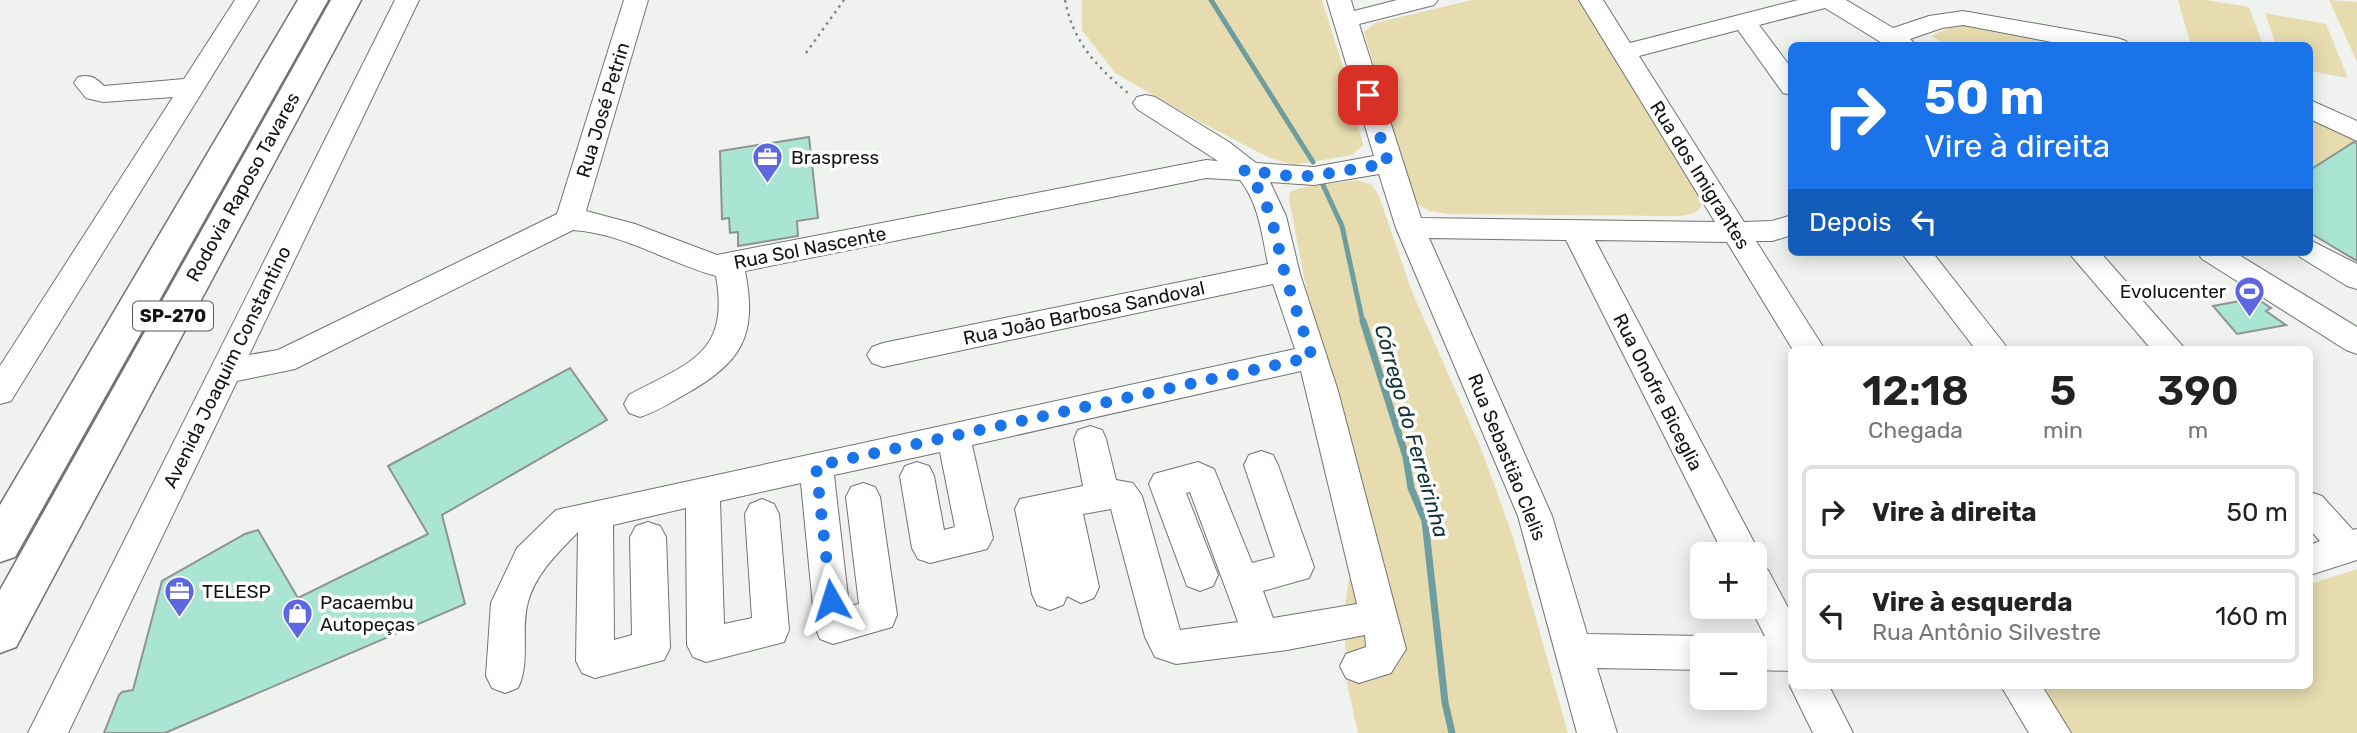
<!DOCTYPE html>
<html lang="pt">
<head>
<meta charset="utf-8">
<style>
	:root { --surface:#fff; --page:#f6f6f6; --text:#222; --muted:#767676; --line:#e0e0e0 }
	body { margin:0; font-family:Rubik,sans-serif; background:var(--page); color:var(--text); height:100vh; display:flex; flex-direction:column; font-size:26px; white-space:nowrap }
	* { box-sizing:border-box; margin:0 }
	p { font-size:23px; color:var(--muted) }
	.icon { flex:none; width:38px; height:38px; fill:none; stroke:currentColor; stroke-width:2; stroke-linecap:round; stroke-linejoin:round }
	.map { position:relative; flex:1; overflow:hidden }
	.panel { position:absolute; left:1788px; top:346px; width:525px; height:343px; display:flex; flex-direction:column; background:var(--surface); border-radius:10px; box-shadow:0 4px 18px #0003 }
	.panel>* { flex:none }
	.banner { position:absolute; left:1788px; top:42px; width:525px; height:214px; border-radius:10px; box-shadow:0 4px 18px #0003; background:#1a73e8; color:#fff; overflow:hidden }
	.buttons { position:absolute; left:1690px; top:542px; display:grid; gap:14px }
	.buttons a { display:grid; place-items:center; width:77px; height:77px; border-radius:10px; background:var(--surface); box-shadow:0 4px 18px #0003; font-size:35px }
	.pin { position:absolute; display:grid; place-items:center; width:60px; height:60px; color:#fff; margin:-30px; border-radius:14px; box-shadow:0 4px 10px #0006 }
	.me { position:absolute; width:77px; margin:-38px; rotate:354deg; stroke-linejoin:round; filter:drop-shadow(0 0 5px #0008) }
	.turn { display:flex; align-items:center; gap:24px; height:147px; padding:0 21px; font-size:32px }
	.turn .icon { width:91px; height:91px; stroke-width:2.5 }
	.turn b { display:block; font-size:49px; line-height:60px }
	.then { display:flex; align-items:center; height:66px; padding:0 21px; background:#0003; gap:14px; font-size:26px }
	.eta { display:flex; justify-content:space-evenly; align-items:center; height:119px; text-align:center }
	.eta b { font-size:42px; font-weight:600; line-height:49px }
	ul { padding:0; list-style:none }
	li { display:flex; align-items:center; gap:21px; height:94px; margin:0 14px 10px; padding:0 7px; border:4px solid var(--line); border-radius:10px }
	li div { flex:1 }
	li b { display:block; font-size:26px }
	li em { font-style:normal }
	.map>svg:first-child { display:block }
	.green { fill:#e6dcb0 }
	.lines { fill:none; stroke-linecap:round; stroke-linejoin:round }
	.stream-far1 { stroke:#6e9d9f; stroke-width:5 }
	.stream { stroke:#6e9d9f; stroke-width:7 }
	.building { fill:#a9e5d2; stroke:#8f9492; stroke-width:2 }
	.minor-casing { stroke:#717471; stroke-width:2 }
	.highway-casing { stroke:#717471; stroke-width:3 }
	.path { stroke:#858785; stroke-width:2.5; stroke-dasharray:2.5 4.5; stroke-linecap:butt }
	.minor { fill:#fff; fill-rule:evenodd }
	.highway { fill:#fff; fill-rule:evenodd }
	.route { stroke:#1a73e8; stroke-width:12; stroke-dasharray:0 21.6 }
	.labels { text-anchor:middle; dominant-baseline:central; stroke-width:7; stroke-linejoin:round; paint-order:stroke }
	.shield { fill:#fefffe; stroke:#595a59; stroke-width:2 }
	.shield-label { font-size:18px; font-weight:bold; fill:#121312 }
	.street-label { font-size:19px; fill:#121312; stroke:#fefffe }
	.poi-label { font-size:19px; fill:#121312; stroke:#fefffe; text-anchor:start }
	.water-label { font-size:21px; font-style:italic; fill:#0f3132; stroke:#fefffe }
</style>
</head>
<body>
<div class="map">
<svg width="2357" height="733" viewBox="0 0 2357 733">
	<rect width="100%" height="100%" fill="#eff2ef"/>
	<path class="green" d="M1082,0H1322L1343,67L1363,145L1352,155L1293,165L1270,158L1200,122L1115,73L1082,30Z
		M1472,0H1579L1703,200C1701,213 1693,214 1681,216L1448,214L1429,211L1414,202L1364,32L1375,23Z
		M2178,0H2205L2249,7L2263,45H2191Z
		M2329,0L2357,2V62Z
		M2265,13L2326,24L2348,78L2310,71V46L2276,45Z
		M1967,23L2061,42L2066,45H1946L1931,36L1956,25Z
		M2310,114L2357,141L2310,170Z
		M1358,180L1372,185L1379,196L1411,289L1482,451L1513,537L1568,733H1358L1347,684L1344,611L1355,541L1289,199L1290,192L1300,188Z
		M2357,569V733H2063L2033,686H2310V584Z"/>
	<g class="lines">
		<path class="stream-far1" d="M1211,0L1313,162
			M1323,185L1342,226L1363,323"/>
		<path class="stream" d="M1363,321L1406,457L1411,488L1425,521L1445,702L1452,733"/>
	</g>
	<path class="building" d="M809,137L818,218L797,221L798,236L738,246V232L730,233L729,218L722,219L720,151Z
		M2354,142L2357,144V261L2310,233V170Z
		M2256,298L2271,308L2266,311L2286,325L2237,334L2213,306Z
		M570,368L607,420L442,515L465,604L165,733H104L119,695L122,692L133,690L162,581L245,534L258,530L298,598L428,534L388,466Z"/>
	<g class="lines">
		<defs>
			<path id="minor" d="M235,0H259L11,401L0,404V366L173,97L103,102L86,98L74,83L78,77C90,74 95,77 104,86L184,79Z
				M395,0H419L249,355L278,350L557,214L624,0H648L586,211L635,224L717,255L1206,160L1218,161L1137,109L1133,103L1137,97L1146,95L1155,97L1229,142L1256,163L1314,167L1374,156L1327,0H1351L1354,11L1397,0H1438L1434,5L1359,24L1421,218L1715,222L1579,0H1603L1630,43L1798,0H1846L1893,28L1929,16L1963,11L2117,38L2126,41L2129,46H2073L1963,25L1942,28L1910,39L1917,46H1887L1825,8L1759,25L1792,69V95L1783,93L1738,30L1639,56L1744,222L1772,221L1792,215V235L1772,241H1756L1825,350H1793L1727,242L1595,240L1755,544L1760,555L1755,564V555H1724L1566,240L1429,238L1552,516L1587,634L1703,636L1716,641L1718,646H1703V670L1597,668L1617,733H1577L1518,516L1396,228L1379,174L1314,185L1270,182L1286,216L1300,274L1338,391L1406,649L1391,673L1359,683L1346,678L1340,666L1346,654L1366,647L1365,635L1287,650L1176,664L1155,657L1145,637L1111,509L1083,514L1099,587L1094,598L1081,603L1067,596L1063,605L1050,610L1037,605L1032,594L1015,509L1020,499L1083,486L1074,439L1078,430L1090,426L1102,430L1106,439L1116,480L1133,483L1142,496L1180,630L1238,622L1190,492L1186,493L1218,575L1213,586L1200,591L1187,586L1149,484L1154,474L1198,462L1214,469L1252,563L1275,557L1244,465L1249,455L1261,451L1273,455L1278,465L1314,567L1309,578L1263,591L1273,618L1357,604L1301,371L972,445L993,538L987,549L930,563L918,559L912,548L900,476L905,466L917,462L929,466L934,476L944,530L955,527L940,452L834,475L849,606L859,604L846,497L851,487L863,483L875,487L880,497L897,615L892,627L833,644L820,639L815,627L801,483L720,501L724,624L752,618L745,514L750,504L762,499L774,504L779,514L789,630L784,642L706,662L693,657L687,645L686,508L613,525L614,640L632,635L630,537L636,526L648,522L660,526L666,537L670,648L664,660L595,678L582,673L576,661L578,532C558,553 536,573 528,602C520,630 531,661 518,688L505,693L492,688L486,676L491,603L517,548L556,510L1295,349L1273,284L883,367L872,363L867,355L872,347L883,343L1268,264C1262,235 1259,204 1240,180L1206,178L745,271C758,337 741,363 684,395C670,403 656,412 640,417L629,413L624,404L629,395C688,363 730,355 716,276C668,263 623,233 573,230L295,369L237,381L68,733H28Z
				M2310,100L2357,121V141L2310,119Z
				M2310,240L2357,264V289L2347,286L2300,257L2297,252H2310Z
				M1901,252H1932L2009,350H1976Z
				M2068,252H2100L2186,350H2152Z
				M2197,252H2234L2357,327V354L2346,350L2202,259Z
				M2310,492L2322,496L2353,530L2357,529V560L2310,575V545L2320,541L2310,530Z
				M1755,565L1768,570L1792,615V671L1755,670V646H1740L1742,641L1755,636H1765L1750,607H1755Z
				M1792,681V686H1829L1853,733H1813L1790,686Z
				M2001,686H2042L2071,733H2029Z"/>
			<path id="highway" d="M298,0H328L15,557L0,562V505Z
				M331,0H361L16,647L0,653V590Z"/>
		</defs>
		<use href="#minor" class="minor-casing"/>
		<use href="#highway" class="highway-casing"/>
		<path class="path" d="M1065,0C1073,42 1096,66 1128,93
			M806,53L844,0"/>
		<use href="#minor" class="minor"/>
		<use href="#highway" class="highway"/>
	</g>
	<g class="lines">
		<path class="route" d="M831,600L816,466L1312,357C1303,329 1293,302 1285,274C1275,237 1272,199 1244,170L1289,176H1314L1388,163L1368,95"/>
	</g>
	<defs>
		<symbol id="office-pin" viewBox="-11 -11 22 30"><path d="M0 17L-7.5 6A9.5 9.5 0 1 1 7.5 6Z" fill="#5d67df" stroke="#fefffe"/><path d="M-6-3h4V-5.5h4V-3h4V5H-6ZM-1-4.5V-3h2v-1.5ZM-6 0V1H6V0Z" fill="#fff"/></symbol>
		<symbol id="stadium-pin" viewBox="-11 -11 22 30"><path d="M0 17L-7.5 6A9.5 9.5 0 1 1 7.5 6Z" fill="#5d67df" stroke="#fefffe"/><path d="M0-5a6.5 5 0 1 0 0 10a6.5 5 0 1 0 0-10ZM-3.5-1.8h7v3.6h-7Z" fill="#fff"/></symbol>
		<symbol id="shop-pin" viewBox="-11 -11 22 30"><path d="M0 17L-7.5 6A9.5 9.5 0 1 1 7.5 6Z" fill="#5d67df" stroke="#fefffe"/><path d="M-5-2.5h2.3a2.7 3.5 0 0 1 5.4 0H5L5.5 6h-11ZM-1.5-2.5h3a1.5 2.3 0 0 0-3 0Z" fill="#fff"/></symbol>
	</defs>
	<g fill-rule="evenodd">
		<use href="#office-pin" x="750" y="140" width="35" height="47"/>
		<use href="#stadium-pin" x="2232" y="274" width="35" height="47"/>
		<use href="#office-pin" x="162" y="574" width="35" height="47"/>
		<use href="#shop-pin" x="280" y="596" width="35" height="47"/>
	</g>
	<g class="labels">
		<rect class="shield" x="133" y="301.5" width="80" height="29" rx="5"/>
		<g class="shield-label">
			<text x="173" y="316">SP-270</text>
		</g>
		<g class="street-label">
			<text transform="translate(603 110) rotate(-73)">Rua José Petrin</text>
			<text transform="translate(1700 175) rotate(58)">Rua dos Imigrantes</text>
			<text transform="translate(243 187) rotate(-61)">Rodovia Raposo Tavares</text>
			<text transform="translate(810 248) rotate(-11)">Rua Sol Nascente</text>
			<text transform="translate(1084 313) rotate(-12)">Rua João Barbosa Sandoval</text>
			<text transform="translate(227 367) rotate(-64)">Avenida Joaquim Constantino</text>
			<text transform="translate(1658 392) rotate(63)">Rua Onofre Biceglia</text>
			<text transform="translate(1507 457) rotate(68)">Rua Sebastião Clelis</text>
		</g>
		<g class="poi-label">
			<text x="791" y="157">Braspress</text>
			<text x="2226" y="291" text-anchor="end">Evolucenter</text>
			<text x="202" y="591">TELESP</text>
			<text x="320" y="602">Pacaembu<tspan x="320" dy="22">Autopeças</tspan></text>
		</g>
		<g class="water-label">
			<text transform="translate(1412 431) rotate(74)">Córrego do Ferreirinha</text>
		</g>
	</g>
</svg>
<div class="buttons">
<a>+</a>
<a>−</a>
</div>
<div class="pin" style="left:1368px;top:95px;background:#d93025"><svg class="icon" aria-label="arrive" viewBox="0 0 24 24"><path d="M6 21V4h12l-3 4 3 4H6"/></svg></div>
<svg class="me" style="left:831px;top:600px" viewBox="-20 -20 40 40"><path d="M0-17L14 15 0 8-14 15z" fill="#1a73e8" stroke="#fff" stroke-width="4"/></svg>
<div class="banner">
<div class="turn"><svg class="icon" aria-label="right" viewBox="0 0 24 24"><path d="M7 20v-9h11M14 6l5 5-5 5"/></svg><div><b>50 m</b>Vire à direita</div></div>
<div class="then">Depois<svg class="icon" aria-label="left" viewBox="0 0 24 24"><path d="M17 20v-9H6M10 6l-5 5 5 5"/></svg></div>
</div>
<section class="panel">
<div class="eta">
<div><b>12:18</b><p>Chegada</p></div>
<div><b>5</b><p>min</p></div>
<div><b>390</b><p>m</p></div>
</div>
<ul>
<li><svg class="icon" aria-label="right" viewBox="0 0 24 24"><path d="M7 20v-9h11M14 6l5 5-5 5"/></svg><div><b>Vire à direita</b></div><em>50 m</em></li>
<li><svg class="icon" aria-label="left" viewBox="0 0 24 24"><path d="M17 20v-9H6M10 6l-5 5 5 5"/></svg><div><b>Vire à esquerda</b><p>Rua Antônio Silvestre</p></div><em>160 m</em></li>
</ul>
</section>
</div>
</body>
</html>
